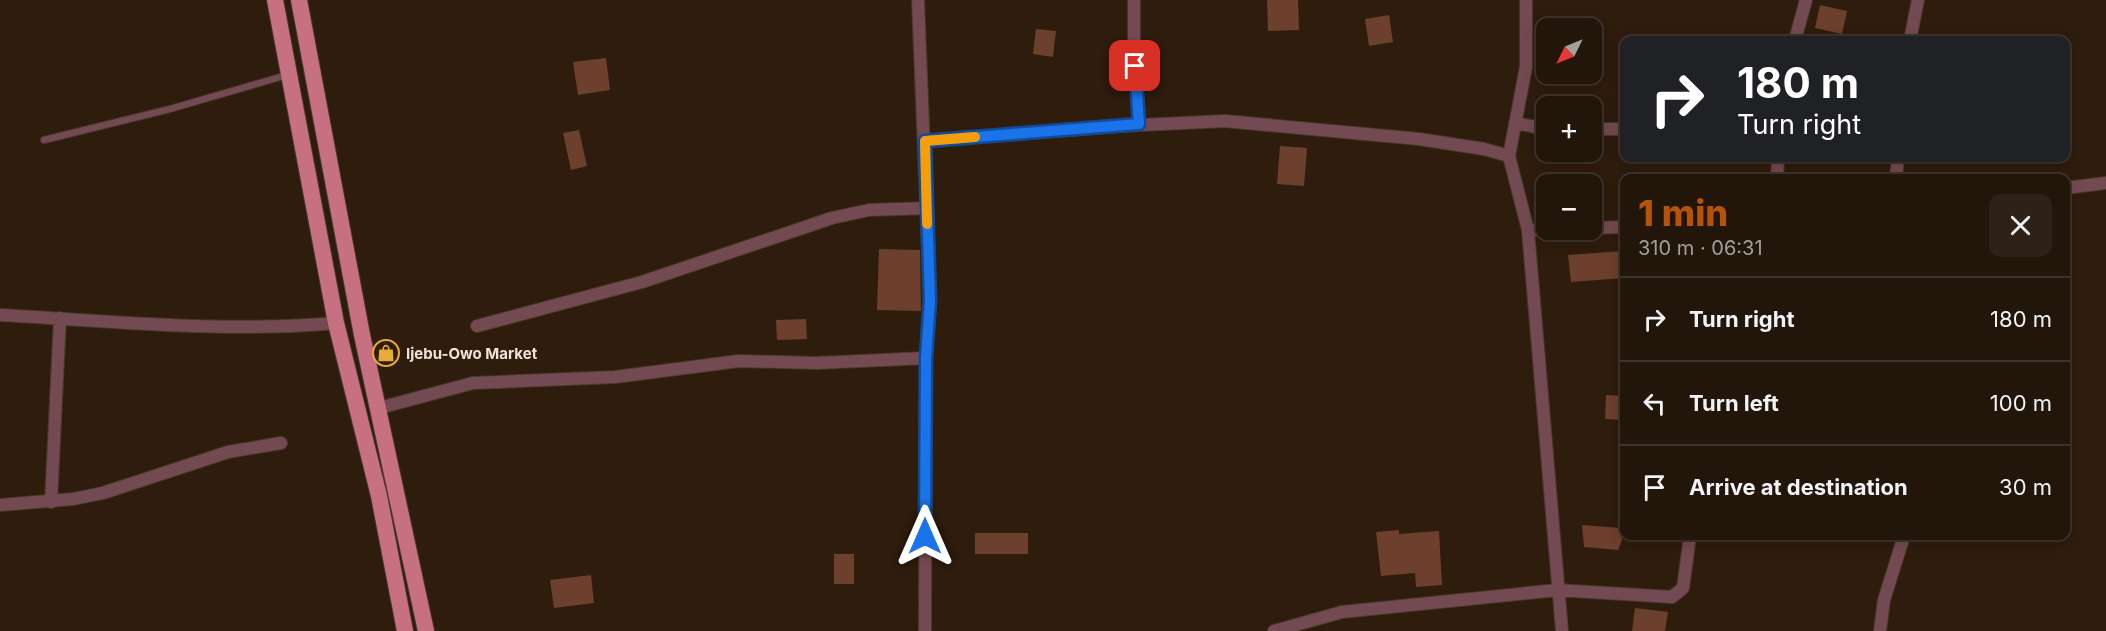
<!DOCTYPE html>
<html lang="en">
<head>
<meta charset="utf-8">
<style>
	:root { --surface:#22150a; --page:#2e2218; --text:#f1f3f6; --muted:#a29f9c; --line:#3f342b; --accent:#b45309 }
	body { margin:0; font-family:Inter,sans-serif; background:var(--page); color:var(--text); height:100vh; display:flex; flex-direction:column; font-size:22px; white-space:nowrap }
	* { box-sizing:border-box; margin:0 }
	p { font-size:20px; color:var(--muted) }
	.icon { flex:none; width:33px; height:33px; fill:none; stroke:currentColor; stroke-width:2; stroke-linecap:round; stroke-linejoin:round }
	.map { position:relative; flex:1; overflow:hidden }
	.side { position:absolute; left:1620px; top:174px; width:450px; height:366px; display:flex; flex-direction:column; background:var(--surface); border-radius:12px; box-shadow:0 3px 15px #0003,0 0 0 2px var(--line) }
	.side>* { flex:none }
	.hud { position:absolute; left:1620px; top:36px; width:450px; height:126px; border-radius:12px; box-shadow:0 3px 15px #0003,0 0 0 2px var(--line); background:#202124; color:#fff; overflow:hidden }
	.needle { width:39px; rotate:227deg }
	.tools { position:absolute; left:1536px; top:18px; display:grid; gap:12px }
	.tools a { display:grid; place-items:center; width:66px; height:66px; border-radius:12px; background:var(--surface); box-shadow:0 3px 15px #0003,0 0 0 2px var(--line); font-size:30px }
	.pin { position:absolute; display:grid; place-items:center; width:51px; height:51px; color:#fff; margin:-26px; border-radius:12px; box-shadow:0 3px 9px #0006 }
	.me { position:absolute; width:66px; margin:-33px; rotate:0deg; stroke-linejoin:round; filter:drop-shadow(0 0 4px #0008) }
	.turn { display:flex; align-items:center; gap:21px; height:126px; padding:0 18px; font-size:27px }
	.turn .icon { width:78px; height:78px; stroke-width:2.5 }
	.turn b { display:block; font-size:42px; line-height:51px }
	.round { display:grid; place-items:center; flex:none; width:63px; height:63px; border-radius:12px; background:var(--page) }
	.headline { display:flex; align-items:center; justify-content:space-between; height:102px; padding:0 18px }
	h1 { font-size:36px; font-weight:800; line-height:45px; color:var(--accent) }
	ul { padding:0; list-style:none }
	li { display:flex; align-items:center; gap:18px; height:84px; padding:0 18px; border-top:2px solid var(--line) }
	li div { flex:1 }
	li b { display:block; font-size:22px }
	li em { font-style:normal }
	.map>svg:first-child { display:block }
	.building { fill:#6d3f2d }
	.lines { fill:none; stroke-linecap:round; stroke-linejoin:round }
	.service-casing { stroke:#49382a; stroke-width:8 }
	.minor-casing { stroke:#49382a; stroke-width:14 }
	.primary-casing { stroke:#49382a; stroke-width:18 }
	.service { stroke:#744a52; stroke-width:6 }
	.minor { stroke:#744a52; stroke-width:12 }
	.primary { stroke:#c77082; stroke-width:16 }
	.route-casing { stroke:#114b97; stroke-width:15 }
	.route { stroke:#1a73e8; stroke-width:10 }
	.slow { stroke:#f59e0b; stroke-width:10 }
	.labels { text-anchor:middle; dominant-baseline:central; stroke-width:6; stroke-linejoin:round; paint-order:stroke }
	.poi-label { font-size:15px; font-weight:bold; fill:#efe3d9; stroke:#2e1c0d; text-anchor:start }
</style>
</head>
<body>
<div class="map">
<svg width="2106" height="631" viewBox="0 0 2106 631">
	<rect width="100%" height="100%" fill="#2e1c0d"/>
	<path class="building" d="M1267,0H1298L1299,30L1268,31Z
		M1820,5L1847,11L1842,34L1815,28Z
		M1389,15L1393,42L1369,46L1365,19Z
		M1036,29L1056,31L1053,57L1033,54Z
		M606,58L610,90L578,95L573,62Z
		M579,130L587,166L571,170L563,133Z
		M1280,146L1307,148L1304,186L1277,184Z
		M879,249L920,250L921,311L877,310Z
		M1624,251V278L1571,282L1568,255Z
		M806,319L807,339L777,340L776,320Z
		M1606,395L1624,396V420L1605,419Z
		M1582,525L1620,528L1622,540L1618,550L1584,547Z
		M1399,530V534L1439,531L1442,585L1416,587L1415,573L1381,576L1376,532Z
		M975,533H1028V554H975Z
		M834,554H854V584H834Z
		M591,575L594,603L554,608L550,580Z
		M1635,608L1668,612L1665,631H1632Z"/>
	<g class="lines">
		<defs>
			<path id="service" d="M44,140L170,109L287,75"/>
			<path id="minor" d="M918,0L930,300L926,358L925,631
				M1134,0V47L1139,124
				M1526,0V67L1509,156L1528,230L1562,631
				M1795,40L1806,0
				M1910,40L1918,0
				M1515,123L1546,129
				M1592,129H1624
				M925,141L1120,126L1225,121L1419,139L1484,149L1509,156
				M1777,178L1778,158
				M1896,178L1898,158
				M2066,188L2106,183
				M1592,228L1624,227
				M1528,230H1548
				M0,315C112,321 224,333 336,323
				M477,326L642,282L832,218L869,210L927,208
				M379,408L473,383L615,377L739,361L817,363L926,358
				M51,502L60,318
				M0,505L73,499L103,493L228,452L281,443
				M1274,631L1342,612L1557,590L1672,597L1683,588L1690,536
				M1880,631L1884,600L1904,536"/>
			<path id="primary" d="M275,0L336,323L379,496L405,631
				M299,0L362,335L426,631"/>
		</defs>
		<use href="#service" class="service-casing"/>
		<use href="#minor" class="minor-casing"/>
		<use href="#primary" class="primary-casing"/>
		<use href="#service" class="service"/>
		<use href="#minor" class="minor"/>
		<use href="#primary" class="primary"/>
	</g>
	<g class="lines">
		<defs>
			<path id="route" d="M925,536L926,358L930,300L925,141L1139,124L1135,66"/>
		</defs>
		<use href="#route" class="route-casing"/>
		<use href="#route" class="route"/>
		<path class="slow" d="M927,224L925,141L975,137"/>
	</g>
	<defs>
		<symbol id="shop-ring" viewBox="-11 -11 22 22"><circle r="9.5" fill="#2e1c0d" stroke="#e7ac37" stroke-width="1.5"/><path d="M-5-2.5h2.3a2.7 3.5 0 0 1 5.4 0H5L5.5 6h-11ZM-1.5-2.5h3a1.5 2.3 0 0 0-3 0Z" fill="#e7ac37"/></symbol>
	</defs>
	<g fill-rule="evenodd">
		<use href="#shop-ring" x="371" y="338" width="30" height="30"/>
	</g>
	<g class="labels">
		<g class="poi-label">
			<text x="406" y="353">Ijebu-Owo Market</text>
		</g>
	</g>
</svg>
<div class="tools">
<a><svg class="needle" viewBox="-14 -14 28 28"><path d="M0-13l5 13h-10z" fill="#e53935"/><path d="M0 13l5-13h-10z" fill="#a29f9c"/></svg></a>
<a>+</a>
<a>−</a>
</div>
<div class="pin" style="left:1135px;top:66px;background:#d93025"><svg class="icon" aria-label="arrive" viewBox="0 0 24 24"><path d="M6 21V4h12l-3 4 3 4H6"/></svg></div>
<svg class="me" style="left:925px;top:536px" viewBox="-20 -20 40 40"><path d="M0-17L14 15 0 8-14 15z" fill="#1a73e8" stroke="#fff" stroke-width="4"/></svg>
<div class="hud">
<div class="turn"><svg class="icon" aria-label="right" viewBox="0 0 24 24"><path d="M7 20v-9h11M14 6l5 5-5 5"/></svg><div><b>180 m</b>Turn right</div></div>
</div>
<section class="side">
<div class="headline"><div><h1>1 min</h1><p>310 m · 06:31</p></div><a class="round"><svg class="icon" aria-label="close" viewBox="0 0 24 24"><path d="M6 6l12 12M18 6L6 18"/></svg></a></div>
<ul>
<li><svg class="icon" aria-label="right" viewBox="0 0 24 24"><path d="M7 20v-9h11M14 6l5 5-5 5"/></svg><div><b>Turn right</b></div><em>180 m</em></li>
<li><svg class="icon" aria-label="left" viewBox="0 0 24 24"><path d="M17 20v-9H6M10 6l-5 5 5 5"/></svg><div><b>Turn left</b></div><em>100 m</em></li>
<li><svg class="icon" aria-label="arrive" viewBox="0 0 24 24"><path d="M6 21V4h12l-3 4 3 4H6"/></svg><div><b>Arrive at destination</b></div><em>30 m</em></li>
</ul>
</section>
</div>
</body>
</html>
